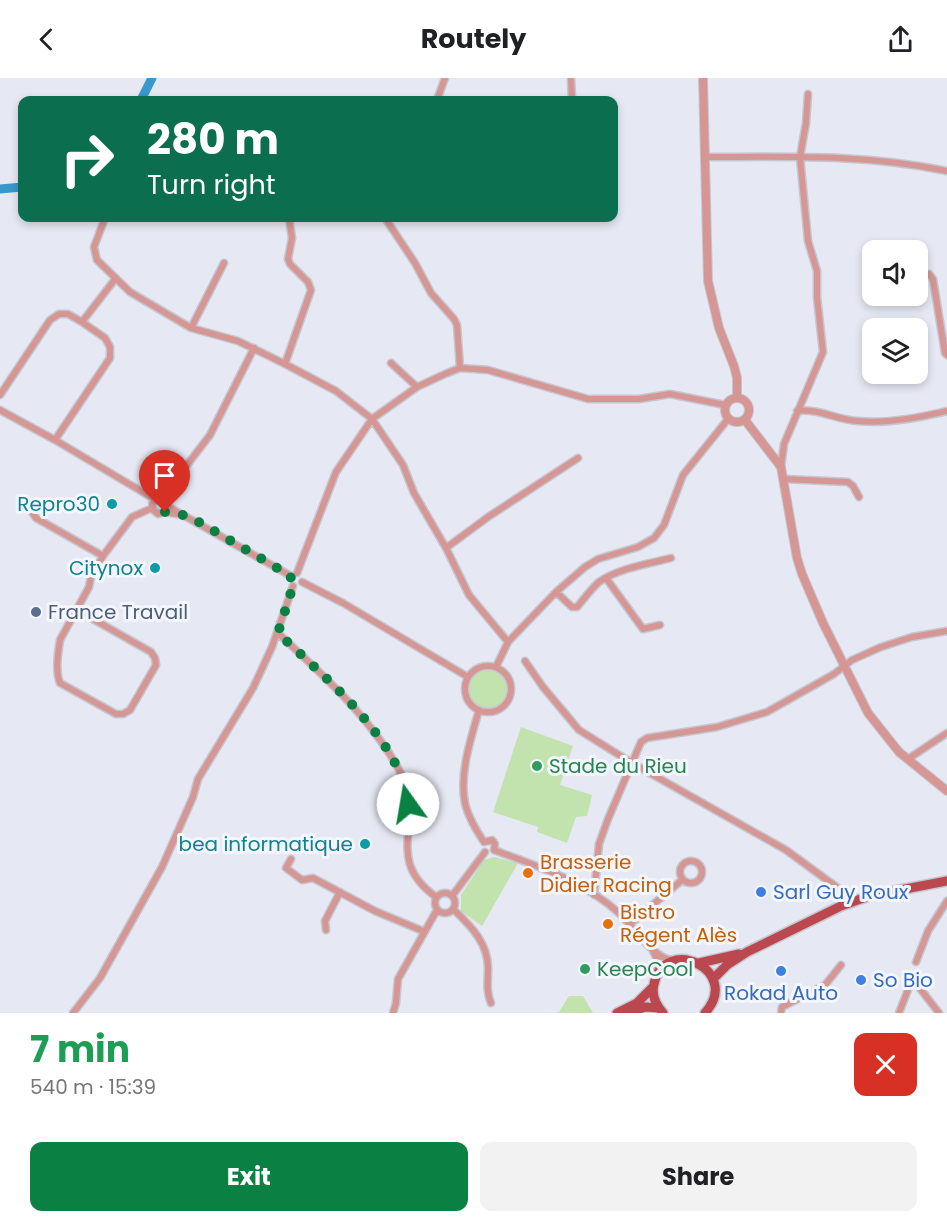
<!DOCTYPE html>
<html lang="en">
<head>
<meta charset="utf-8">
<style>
	:root { --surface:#fff; --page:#f2f2f2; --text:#202124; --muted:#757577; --accent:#0b8043 }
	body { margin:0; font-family:Poppins,sans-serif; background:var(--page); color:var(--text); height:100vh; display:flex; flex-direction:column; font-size:22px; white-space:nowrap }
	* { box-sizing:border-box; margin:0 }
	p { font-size:20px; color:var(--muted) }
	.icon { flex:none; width:33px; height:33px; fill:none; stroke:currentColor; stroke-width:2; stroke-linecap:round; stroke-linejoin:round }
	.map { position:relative; height:935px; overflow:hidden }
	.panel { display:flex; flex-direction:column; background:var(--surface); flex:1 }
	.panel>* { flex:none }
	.top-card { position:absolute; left:18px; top:18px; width:600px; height:126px; border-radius:12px; box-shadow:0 3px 9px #0003; background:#0b6e4f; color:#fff; overflow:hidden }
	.fabs { position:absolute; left:862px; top:162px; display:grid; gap:12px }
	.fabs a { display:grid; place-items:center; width:66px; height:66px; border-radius:12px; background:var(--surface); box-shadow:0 3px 9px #0003; font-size:30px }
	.pin { position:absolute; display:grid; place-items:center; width:51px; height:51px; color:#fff; margin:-62px -26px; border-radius:50% 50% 50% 0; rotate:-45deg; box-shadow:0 0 6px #0007 }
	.pin .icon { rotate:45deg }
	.me { position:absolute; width:66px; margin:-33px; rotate:347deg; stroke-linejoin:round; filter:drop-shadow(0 0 4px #0008) }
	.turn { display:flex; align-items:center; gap:21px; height:126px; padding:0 30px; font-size:27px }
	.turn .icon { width:78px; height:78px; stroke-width:2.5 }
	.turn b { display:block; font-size:42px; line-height:51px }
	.round { display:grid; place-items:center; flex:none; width:63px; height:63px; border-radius:12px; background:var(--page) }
	.summary { display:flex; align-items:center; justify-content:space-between; height:102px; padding:0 30px }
	h1 { font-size:36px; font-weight:700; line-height:45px; color:#1e9e55 }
	.cta { display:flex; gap:12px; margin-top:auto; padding:12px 30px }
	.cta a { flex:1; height:69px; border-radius:12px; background:var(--accent); color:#fff; font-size:24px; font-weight:700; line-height:69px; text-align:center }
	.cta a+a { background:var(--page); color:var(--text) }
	header { display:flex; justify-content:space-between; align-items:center; height:78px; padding:0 30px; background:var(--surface); font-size:27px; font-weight:700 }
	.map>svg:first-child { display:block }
	.green { fill:#c2e3ad }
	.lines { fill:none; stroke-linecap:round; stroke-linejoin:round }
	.river { stroke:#3899ca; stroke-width:9 }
	.minor-casing { stroke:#c4c6d0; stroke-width:9 }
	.tertiary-casing { stroke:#c4c6d0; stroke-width:10 }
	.primary-casing { stroke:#c4c6d0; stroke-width:12 }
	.minor { stroke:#d69694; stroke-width:6 }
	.tertiary { stroke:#d69694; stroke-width:8 }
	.primary { stroke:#bb484e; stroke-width:9 }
	.route { stroke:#0b8043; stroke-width:10; stroke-dasharray:0 18 }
	.culture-dot { fill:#0f9aa8; stroke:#f4f6fe; stroke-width:2 }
	.service-dot { fill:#5c6f8a; stroke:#f4f6fe; stroke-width:2 }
	.leisure-dot { fill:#2e9e5b; stroke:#f4f6fe; stroke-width:2 }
	.food-dot { fill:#e8710a; stroke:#f4f6fe; stroke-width:2 }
	.shop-dot { fill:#3f7fe0; stroke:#f4f6fe; stroke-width:2 }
	.labels { text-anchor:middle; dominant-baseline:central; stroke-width:6; stroke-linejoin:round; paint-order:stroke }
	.culture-label { font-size:20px; fill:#0d838f; stroke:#f4f6fe; text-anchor:end }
	.service-label { font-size:20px; fill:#4e5e75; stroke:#f4f6fe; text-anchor:start }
	.leisure-label { font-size:20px; fill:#27864d; stroke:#f4f6fe; text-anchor:start }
	.food-label { font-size:20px; fill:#c56008; stroke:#f4f6fe; text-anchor:start }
	.shop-label { font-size:20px; fill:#366cbe; stroke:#f4f6fe; text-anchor:start }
</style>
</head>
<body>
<header><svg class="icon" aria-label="back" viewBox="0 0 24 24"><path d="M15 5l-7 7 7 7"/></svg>Routely<svg class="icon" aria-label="share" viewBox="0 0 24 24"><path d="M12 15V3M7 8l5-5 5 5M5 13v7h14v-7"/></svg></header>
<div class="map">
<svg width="947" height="935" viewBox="0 0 947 935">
	<rect width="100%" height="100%" fill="#e6e8f3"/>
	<path class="green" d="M469 611a19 19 0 1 1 38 0a19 19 0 1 1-38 0Z
		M521,649L573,668L560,707L592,717L587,738L576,739L567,765L537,754L538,749L493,734Z
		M494,779L518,785L482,848L461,833V817L484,782Z
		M569,918H583L593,935H554L559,934Z"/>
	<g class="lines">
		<path class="river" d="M141,22L152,0
			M0,111L22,109"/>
		<defs>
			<path id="minor" d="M571,0L572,22
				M437,22L445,0
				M705,79C789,79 864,76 947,93
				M105,140L94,169L97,182L130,214L191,250L238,263L285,286L336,313L372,341L403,387L414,415L446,470L469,517L508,564
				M385,140L415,185L431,215L454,241L457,247L460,290
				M929,196L933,201L945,275L947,277
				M82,244L116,200
				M191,250L224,185
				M391,285L417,309
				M285,286L311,212L308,204L290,186L288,181L292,160L289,140
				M0,317L50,242L59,236H68L82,244L105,260L110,269V280L55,362
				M0,332L55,362L156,422
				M797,333C818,330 837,342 858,343C887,346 918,340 947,333
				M781,389L784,366L823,274L817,219V193L808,163L800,79L806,45L808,16
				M784,401L848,404L853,408L859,419
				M161,421L210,357L254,270
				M24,423L36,440L103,478
				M183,437L165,434L158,436L153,432L152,426L156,422H163L167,428L291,498
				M446,470L488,439L578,380
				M297,495L336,394L372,341L417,309L445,296L460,290L488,292L588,321H639L670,316L725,327
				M606,500L643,551L660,547
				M302,504L343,525L468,599
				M556,514L572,529H577C584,521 591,511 599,504C619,490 648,486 671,480
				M77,532L151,574L155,580L156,587L130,632L123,636H116L60,605C55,593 58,575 60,562L89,509L91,499L103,478L132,439L152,430
				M278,555C317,592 354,624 385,669C393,681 403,696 406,710C418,755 388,784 436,819
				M525,583L543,609L579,652L632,685L786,772L842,813L846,825
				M465 611a23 23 0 1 1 46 0a23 23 0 1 1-46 0Z
				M496,589L508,564L556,514L585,489L598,481L638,469L654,460L664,447L683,397L728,341
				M479,632C471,660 459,696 465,725C468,739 476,752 484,764
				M908,681L947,655
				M484,764L492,762L495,766L494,772
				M494,772C537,788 584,803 619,835C632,847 655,883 674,882
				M291,781L286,790L302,802L313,800L375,833L423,853
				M680 794a11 11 0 1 1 22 0a11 11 0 1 1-22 0Z
				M435 825a10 10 0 1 1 20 0a10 10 0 1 1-20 0Z
				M594,817L599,766L608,741L641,664L647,660L717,649L767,634L834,596L852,582L881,569L912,559L947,553
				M452,818L485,774
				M453,831C471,848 489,866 488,892C488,905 486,913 491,925
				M630,846L682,802
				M326,852L325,843L340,814
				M653,873L658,883L657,894
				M916,884L928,853L947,823
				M73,935L100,900L162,789L193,719L198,701L253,610L272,569L293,508
				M393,935L396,925L398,901L437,832
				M781,935L782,929L825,907L841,887
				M899,935L911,904H915L939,935"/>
			<path id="tertiary" d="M703,0L708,203L719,250L734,288L737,300V320
				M725 332a12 12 0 1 1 24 0a12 12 0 1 1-24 0Z
				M745,342L781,389L797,480L802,496L823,545L868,635L899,674L947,713"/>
			<path id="primary" d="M699,885L739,876
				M713,901L727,887L747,874L841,828L869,818L947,803
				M617,935L637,925L653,909
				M629,935L645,929L659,930
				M663,935C656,927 651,917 654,906C664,856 743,892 705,935"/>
		</defs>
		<use href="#minor" class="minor-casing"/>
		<use href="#tertiary" class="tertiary-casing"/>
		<use href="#primary" class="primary-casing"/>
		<use href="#minor" class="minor"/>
		<use href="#tertiary" class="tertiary"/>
		<use href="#primary" class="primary"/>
	</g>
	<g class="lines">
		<path class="route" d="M165,434L183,437L192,440L291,498L290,504L293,508L278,555C323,598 401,661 408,726"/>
	</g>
	<g class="culture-dot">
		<circle cx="112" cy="426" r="6"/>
		<circle cx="155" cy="490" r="6"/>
		<circle cx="365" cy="766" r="6"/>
	</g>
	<circle class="service-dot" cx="36" cy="534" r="6"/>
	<g class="leisure-dot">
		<circle cx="537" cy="688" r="6"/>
		<circle cx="585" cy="891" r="6"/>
	</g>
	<g class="food-dot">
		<circle cx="528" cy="795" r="6"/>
		<circle cx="608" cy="846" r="6"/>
	</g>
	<g class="shop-dot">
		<circle cx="761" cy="814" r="6"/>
		<circle cx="781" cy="893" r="6"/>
		<circle cx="861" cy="902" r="6"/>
	</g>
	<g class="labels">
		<g class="culture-label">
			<text x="100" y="426">Repro30</text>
			<text x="143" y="490">Citynox</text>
			<text x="353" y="766">bea informatique</text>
		</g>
		<g class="service-label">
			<text x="48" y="534">France Travail</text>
		</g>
		<g class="leisure-label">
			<text x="549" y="688">Stade du Rieu</text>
			<text x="597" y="891">KeepCool</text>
		</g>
		<g class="food-label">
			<text x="540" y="784">Brasserie<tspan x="540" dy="23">Didier Racing</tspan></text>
			<text x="620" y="834">Bistro<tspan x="620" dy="23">Régent Alès</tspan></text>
		</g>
		<g class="shop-label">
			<text x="773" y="814">Sarl Guy Roux</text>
			<text x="873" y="902">So Bio</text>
			<text x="781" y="915" text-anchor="middle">Rokad Auto</text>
		</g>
	</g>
</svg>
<div class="fabs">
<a><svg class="icon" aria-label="sound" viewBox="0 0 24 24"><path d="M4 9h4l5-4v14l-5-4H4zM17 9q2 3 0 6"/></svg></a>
<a><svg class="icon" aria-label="layers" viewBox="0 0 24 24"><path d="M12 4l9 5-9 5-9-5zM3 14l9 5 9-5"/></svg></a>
</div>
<div class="pin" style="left:165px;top:434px;background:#d93025"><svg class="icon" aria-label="arrive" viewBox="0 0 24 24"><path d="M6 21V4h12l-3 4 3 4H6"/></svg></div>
<svg class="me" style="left:408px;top:726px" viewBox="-20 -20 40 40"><circle r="19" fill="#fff"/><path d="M0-13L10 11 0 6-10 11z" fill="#0b8043"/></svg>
<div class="top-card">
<div class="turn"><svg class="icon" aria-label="right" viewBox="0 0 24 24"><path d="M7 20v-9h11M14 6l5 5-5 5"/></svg><div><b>280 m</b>Turn right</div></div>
</div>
</div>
<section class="panel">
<div class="summary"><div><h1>7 min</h1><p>540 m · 15:39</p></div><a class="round" style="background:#d93025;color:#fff"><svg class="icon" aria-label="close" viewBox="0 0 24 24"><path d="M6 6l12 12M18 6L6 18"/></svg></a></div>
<div class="cta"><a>Exit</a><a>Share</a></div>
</section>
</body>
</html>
